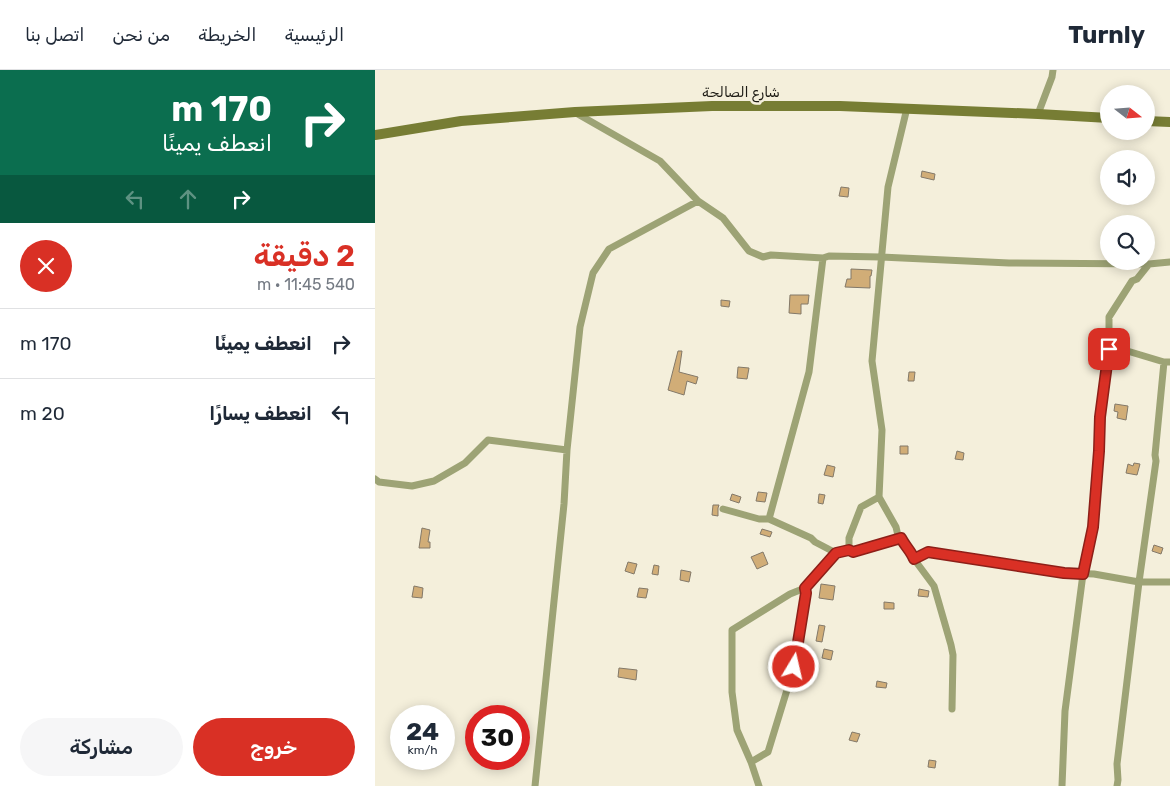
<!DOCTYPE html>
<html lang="ar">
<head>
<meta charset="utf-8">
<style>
	:root { --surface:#fff; --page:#f6f6f7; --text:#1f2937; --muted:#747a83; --line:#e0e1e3; --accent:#d93025 }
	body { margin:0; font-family:Rubik,"Noto Naskh Arabic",sans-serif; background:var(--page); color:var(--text); direction:rtl; height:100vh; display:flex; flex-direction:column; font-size:19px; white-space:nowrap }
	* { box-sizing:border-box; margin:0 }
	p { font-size:16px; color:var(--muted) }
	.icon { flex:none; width:28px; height:28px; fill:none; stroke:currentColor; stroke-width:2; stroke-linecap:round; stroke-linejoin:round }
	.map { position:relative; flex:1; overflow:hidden; direction:ltr }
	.drawer { display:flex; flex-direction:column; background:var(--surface); width:375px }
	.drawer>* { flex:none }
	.hud { background:#0b6e4f; color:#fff; overflow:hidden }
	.needle { width:32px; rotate:107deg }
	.controls { position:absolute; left:725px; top:15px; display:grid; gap:10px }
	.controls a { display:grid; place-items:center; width:55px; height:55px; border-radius:50%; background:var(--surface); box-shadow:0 2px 12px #0003; font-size:25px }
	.speed { position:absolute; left:15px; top:635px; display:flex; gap:10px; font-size:25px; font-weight:700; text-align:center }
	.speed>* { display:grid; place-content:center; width:65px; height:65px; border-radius:50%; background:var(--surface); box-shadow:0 2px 12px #0003; line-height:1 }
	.speed small { font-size:12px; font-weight:400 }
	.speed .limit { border:8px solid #d22; background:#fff; color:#111 }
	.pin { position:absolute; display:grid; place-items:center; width:42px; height:42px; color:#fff; margin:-21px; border-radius:10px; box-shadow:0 2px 8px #0006 }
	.me { position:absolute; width:55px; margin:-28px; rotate:9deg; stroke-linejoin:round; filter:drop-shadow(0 0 4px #0008) }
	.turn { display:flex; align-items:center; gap:18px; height:105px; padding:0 20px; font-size:22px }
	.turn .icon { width:65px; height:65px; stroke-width:2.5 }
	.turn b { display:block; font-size:35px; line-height:42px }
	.lanes { display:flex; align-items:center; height:48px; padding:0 20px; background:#0003; justify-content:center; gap:25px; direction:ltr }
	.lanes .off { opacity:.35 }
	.round { display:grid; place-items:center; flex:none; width:52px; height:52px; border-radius:26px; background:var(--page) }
	.summary { display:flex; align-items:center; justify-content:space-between; height:85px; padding:0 20px }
	h1 { font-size:30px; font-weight:600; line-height:38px; color:var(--accent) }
	.action { display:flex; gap:10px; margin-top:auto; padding:10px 20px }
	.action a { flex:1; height:58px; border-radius:30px; background:var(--accent); color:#fff; font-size:20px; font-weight:600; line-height:58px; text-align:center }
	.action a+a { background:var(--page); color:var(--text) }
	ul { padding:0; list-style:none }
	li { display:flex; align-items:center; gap:15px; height:70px; padding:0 20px; border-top:1px solid var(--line) }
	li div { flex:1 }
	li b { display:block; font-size:19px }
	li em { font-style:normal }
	header { display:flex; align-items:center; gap:30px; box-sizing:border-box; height:70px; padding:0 25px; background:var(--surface); border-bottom:1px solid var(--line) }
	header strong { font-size:24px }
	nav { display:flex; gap:28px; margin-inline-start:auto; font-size:18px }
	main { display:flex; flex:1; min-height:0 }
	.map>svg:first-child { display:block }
	.building { fill:#d1ad77; stroke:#837969 }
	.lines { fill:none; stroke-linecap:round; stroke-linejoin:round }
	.street { stroke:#9da375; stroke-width:7 }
	.secondary { stroke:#777d34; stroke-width:10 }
	.route-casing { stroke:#8d1f18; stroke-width:12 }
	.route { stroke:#d93025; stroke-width:9 }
	.labels { text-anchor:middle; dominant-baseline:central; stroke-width:5; stroke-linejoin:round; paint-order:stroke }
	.street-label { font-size:14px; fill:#1d1b14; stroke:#f4efdb }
</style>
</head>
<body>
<header>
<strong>Turnly</strong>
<nav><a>الرئيسية</a><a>الخريطة</a><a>من نحن</a><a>اتصل بنا</a></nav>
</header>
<main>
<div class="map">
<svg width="795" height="716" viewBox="0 0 795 716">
	<rect width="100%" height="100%" fill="#f4efdb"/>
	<path class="building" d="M547,101L560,104L559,110L546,107Z
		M466,117L474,118L473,127L464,126Z
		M476,199L497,200L496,206H495V218L470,217L472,209H476Z
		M415,225H434L433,234H426V244L414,243Z
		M346,230L355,231L354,237L346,236Z
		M303,281H307L304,302L323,307L321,314L312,311L309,325L293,320Z
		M363,297L374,298L372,309L362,308Z
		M534,302H540L539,311H533Z
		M740,334L753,336L751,350L742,348L743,342L739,341Z
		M525,376H533V384H525Z
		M582,381L589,383L588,390L580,389Z
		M759,393L765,394L762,405L751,403L753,394L758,396Z
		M452,395L460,397L458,407L449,405Z
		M383,422L392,423L390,432L381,431Z
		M357,424L366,427L364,433L355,430Z
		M444,424L450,425L448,434L443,433Z
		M338,435H344L343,438V446L337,445Z
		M47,458L55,460L53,472H55V478H44Z
		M387,459L397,462L395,467L385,464Z
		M779,475L788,478L786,484L777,481Z
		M388,482L393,494L382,499L376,487Z
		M253,492L262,494L259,504L250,501Z
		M279,495L284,496L283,505L277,504Z
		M306,500L316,502L314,512L305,510Z
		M446,514L460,516L458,530L444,528Z
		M39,516L48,518L47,528L37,527Z
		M264,518L273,519L271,528L262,527Z
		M544,519L554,521L553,527L543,526Z
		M509,532L519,533V539H509Z
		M444,555L450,556L447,572L441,571Z
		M449,579L458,581L456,590L447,588Z
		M244,598L262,600L261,610L243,607Z
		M502,611L512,613L511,618L501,617Z
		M477,662L485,664L482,672L474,670Z
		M554,690L561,691L560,698L553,697Z"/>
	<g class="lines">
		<path class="street" d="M532,38L513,117L497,291L507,360L504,427L521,457L524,470L526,468L530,477L537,483L539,489L559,516L576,575L578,585L577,639
			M201,43L285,91L323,131
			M663,44L677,7L678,0
			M734,279L749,280L789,292H795
			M0,409L4,412L37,416L59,411L90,393L113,370L192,380
			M348,439L384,449H394L436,468L440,472L461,483
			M394,449L434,302L448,188
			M474,480V468L486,437L504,427
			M539,489L553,482L689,503L719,504L764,512H795
			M376,692L393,682L419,597L431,523L430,518
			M160,716L189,434L192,380L205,257L218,203L234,179L323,131L348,148L374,181L388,187L396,185L448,188L454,186L506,187L634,193L774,194
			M384,716L376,692L362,660L357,622V560L415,524L430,518L461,483L474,480L478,482L526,468
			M687,716L690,641L708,504L718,457L724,381L725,347L734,279V247L757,211L762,209L774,194L795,192
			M742,716L743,710L742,694L764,512L781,391L780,385L789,292"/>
		<path class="secondary" d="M771,51L795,52
			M0,65L86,51L200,42L337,36H465L663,44L734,48"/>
	</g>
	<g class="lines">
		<defs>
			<path id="route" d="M419,597L431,523L430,518L461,483L474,480L478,482L526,468C530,476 536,481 539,489L553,482L689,503L708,504L718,457L724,381L725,347L734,279"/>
		</defs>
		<use href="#route" class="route-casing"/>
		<use href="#route" class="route"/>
	</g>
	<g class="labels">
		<g class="street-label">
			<text x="366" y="22">شارع الصالحة</text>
		</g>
	</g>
</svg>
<div class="controls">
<a><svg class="needle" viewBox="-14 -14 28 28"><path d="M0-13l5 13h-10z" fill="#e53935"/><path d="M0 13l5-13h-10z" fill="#747a83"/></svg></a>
<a><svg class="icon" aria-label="sound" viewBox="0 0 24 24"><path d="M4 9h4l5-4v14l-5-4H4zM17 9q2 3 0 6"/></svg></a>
<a><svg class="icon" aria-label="search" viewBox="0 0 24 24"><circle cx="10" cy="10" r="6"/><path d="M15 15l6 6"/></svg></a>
</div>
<div class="speed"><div>24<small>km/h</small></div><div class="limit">30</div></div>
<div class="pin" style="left:734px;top:279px;background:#d93025"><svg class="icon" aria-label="arrive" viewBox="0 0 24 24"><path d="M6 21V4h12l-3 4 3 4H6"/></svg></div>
<svg class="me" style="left:419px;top:597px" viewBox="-20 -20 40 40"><circle r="17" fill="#d93025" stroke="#fff" stroke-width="3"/><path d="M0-11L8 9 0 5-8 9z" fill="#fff"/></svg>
</div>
<section class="drawer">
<div class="hud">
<div class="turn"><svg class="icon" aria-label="right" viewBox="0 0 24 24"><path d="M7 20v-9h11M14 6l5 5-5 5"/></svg><div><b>170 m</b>انعطف يمينًا</div></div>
<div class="lanes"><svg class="icon off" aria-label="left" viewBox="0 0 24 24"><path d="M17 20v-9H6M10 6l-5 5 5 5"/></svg><svg class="icon off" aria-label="ahead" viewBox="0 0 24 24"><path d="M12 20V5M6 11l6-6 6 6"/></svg><svg class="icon" aria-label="right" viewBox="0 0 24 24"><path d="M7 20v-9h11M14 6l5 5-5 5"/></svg></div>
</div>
<div class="summary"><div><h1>2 دقيقة</h1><p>540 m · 11:45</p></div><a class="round" style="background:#d93025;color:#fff"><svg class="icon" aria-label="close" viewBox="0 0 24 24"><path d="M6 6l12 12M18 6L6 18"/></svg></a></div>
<ul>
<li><svg class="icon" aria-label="right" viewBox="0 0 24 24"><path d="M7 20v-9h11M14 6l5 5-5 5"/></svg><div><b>انعطف يمينًا</b></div><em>170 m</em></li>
<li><svg class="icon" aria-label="left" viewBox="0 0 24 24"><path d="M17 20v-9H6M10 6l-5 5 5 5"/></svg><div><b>انعطف يسارًا</b></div><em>20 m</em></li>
</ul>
<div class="action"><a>خروج</a><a>مشاركة</a></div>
</section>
</main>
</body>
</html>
